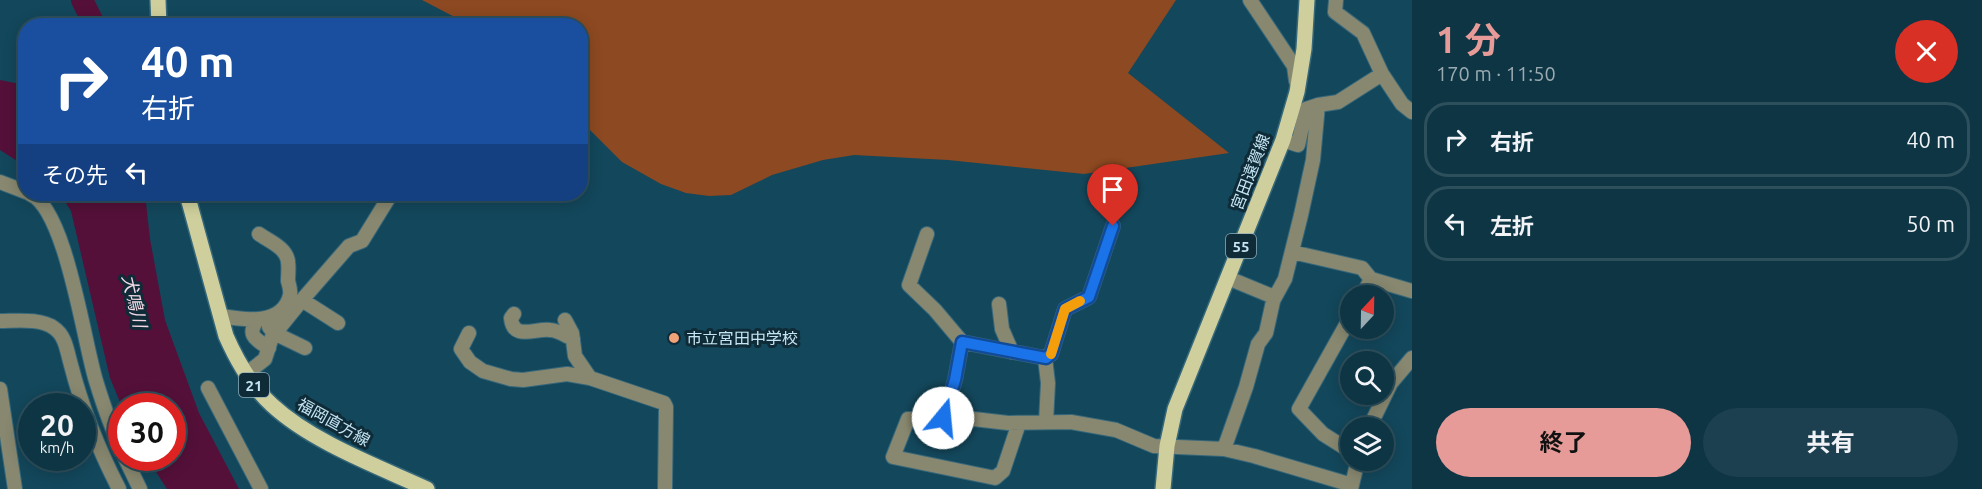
<!DOCTYPE html>
<html lang="ja">
<head>
<meta charset="utf-8">
<style>
	:root { --surface:#0e3544; --page:#1c404f; --text:#f1f3f6; --muted:#9babb2; --line:#2e505d; --accent:#e69b98 }
	body { margin:0; font-family:Ubuntu,"Noto Sans JP",sans-serif; background:var(--page); color:var(--text); height:100vh; display:flex; flex-direction:column; font-size:22px; white-space:nowrap }
	* { box-sizing:border-box; margin:0 }
	p { font-size:20px; color:var(--muted) }
	.icon { flex:none; width:33px; height:33px; fill:none; stroke:currentColor; stroke-width:2; stroke-linecap:round; stroke-linejoin:round }
	.map { position:relative; flex:1; overflow:hidden }
	.sheet { display:flex; flex-direction:column; background:var(--surface); width:570px }
	.sheet>* { flex:none }
	.top-card { position:absolute; left:18px; top:18px; width:570px; height:183px; border-radius:24px; box-shadow:0 3px 15px #0003,0 0 0 2px var(--line); background:#1a4fa0; color:#fff; overflow:hidden }
	.needle { width:39px; rotate:22deg }
	.controls { position:absolute; left:1340px; top:285px; display:grid; gap:12px }
	.controls a { display:grid; place-items:center; width:54px; height:54px; border-radius:50%; background:var(--surface); box-shadow:0 3px 15px #0003,0 0 0 2px var(--line); font-size:30px }
	.speed { position:absolute; left:18px; top:393px; display:flex; gap:12px; font-size:30px; font-weight:700; text-align:center }
	.speed>* { display:grid; place-content:center; width:78px; height:78px; border-radius:50%; background:var(--surface); box-shadow:0 3px 15px #0003,0 0 0 2px var(--line); line-height:1 }
	.speed small { font-size:15px; font-weight:400 }
	.speed .limit { border:9px solid #d22; background:#fff; color:#111 }
	.pin { position:absolute; display:grid; place-items:center; width:51px; height:51px; color:#fff; margin:-62px -26px; border-radius:50% 50% 50% 0; rotate:-45deg; box-shadow:0 0 6px #0007 }
	.pin .icon { rotate:45deg }
	.me { position:absolute; width:66px; margin:-33px; rotate:17deg; stroke-linejoin:round; filter:drop-shadow(0 0 4px #0008) }
	.turn { display:flex; align-items:center; gap:21px; height:126px; padding:0 24px; font-size:27px }
	.turn .icon { width:78px; height:78px; stroke-width:2.5 }
	.turn b { display:block; font-size:42px; line-height:51px }
	.then { display:flex; align-items:center; height:57px; padding:0 24px; background:#0003; gap:12px; font-size:22px }
	.round { display:grid; place-items:center; flex:none; width:63px; height:63px; border-radius:32px; background:var(--page) }
	.summary { display:flex; align-items:center; justify-content:space-between; height:102px; padding:0 24px }
	h1 { font-size:36px; font-weight:700; line-height:45px; color:var(--accent) }
	.button { display:flex; gap:12px; margin-top:auto; padding:12px 24px }
	.button a { flex:1; height:69px; border-radius:36px; background:var(--accent); color:#111; font-size:24px; font-weight:700; line-height:69px; text-align:center }
	.button a+a { background:var(--page); color:var(--text) }
	ul { padding:0; list-style:none }
	li { display:flex; align-items:center; gap:18px; height:75px; margin:0 12px 9px; padding:0 12px; border:3px solid var(--line); border-radius:24px }
	li div { flex:1 }
	li b { display:block; font-size:22px }
	li em { font-style:normal }
	main { display:flex; flex:1; min-height:0 }
	.map>svg:first-child { display:block }
	.green { fill:#8d4921 }
	.water { fill:#541039 }
	.lines { fill:none; stroke-linecap:round; stroke-linejoin:round }
	.river { stroke:#541039; stroke-width:22 }
	.minor-casing { stroke:#37677a; stroke-width:16 }
	.major-casing { stroke:#37677a; stroke-width:18 }
	.minor { stroke:#888870; stroke-width:14 }
	.major { stroke:#cecf9c; stroke-width:15 }
	.route-casing { stroke:#114b97; stroke-width:15 }
	.route { stroke:#1a73e8; stroke-width:10 }
	.slow { stroke:#f59e0b; stroke-width:10 }
	.poi-dot { fill:#f0a279; stroke:#0f2b37; stroke-width:2 }
	.labels { text-anchor:middle; dominant-baseline:central; stroke-width:6; stroke-linejoin:round; paint-order:stroke }
	.shield { fill:#0f2b37; stroke:#8eadbb; stroke-width:1.5 }
	.shield-label { font-size:15px; font-weight:bold; fill:#c5e5f4 }
	.street-label { font-size:16px; fill:#c5e5f4; stroke:#0f2b37 }
	.poi-label { font-size:16px; fill:#c5e5f4; stroke:#0f2b37; text-anchor:start }
	.water-label { font-size:18px; font-style:italic; fill:#f3d9e5; stroke:#0f2b37 }
</style>
</head>
<body>
<main>
<div class="map">
<svg width="1412" height="489" viewBox="0 0 1412 489">
	<rect width="100%" height="100%" fill="#13475b"/>
	<path class="green" d="M422,0H1176L1128,73L1229,153L1084,174L948,160L854,155L823,160L772,175L731,195L709,196L686,193L661,184L622,162L581,121L580,26L470,25Z"/>
	<path class="water" d="M0,80L25,85V166L0,150Z
		M60,194H145L150,239L165,320L199,413L239,489H167L147,458H172V406L122,407L110,378L71,211Z"/>
	<g class="lines">
		<path class="river" d="M82,0L95,26"/>
		<defs>
			<path id="minor" d="M1250,0L1294,66L1296,81
				M1336,0L1335,12L1363,33L1382,74
				M1283,140L1298,145L1306,109L1318,105L1338,102L1382,74L1402,104L1412,112
				M0,182L26,192
				M30,194C66,209 84,343 96,381C103,404 111,428 122,450
				M927,234L909,285L935,310L962,342
				M1292,252L1362,268L1371,279
				M1362,296L1371,279L1412,291
				M1274,299L1285,279L1301,215L1313,160L1318,105
				M302,300L338,323
				M999,304L1002,329L1012,352
				M514,314L511,318C513,341 535,328 550,330C558,330 566,336 573,339
				M221,316C244,320 283,326 290,295C291,290 289,285 288,281C288,274 289,268 288,262C287,248 269,241 259,234
				M1350,318L1299,409L1323,434L1350,451
				M258,319C246,335 255,339 269,348
				M565,320L572,333L575,356L590,378L664,403L666,407L665,489
				M0,321C16,321 41,318 54,328C66,336 67,352 71,365C82,408 99,450 119,489
				M269,327L274,333L305,348
				M469,333L461,349L470,362L483,371L511,379L523,380L567,374L590,378
				M1045,358L1051,354L1065,309L1089,297L1113,226
				M246,374L265,359L272,337L302,300L349,246L362,241L391,194
				M208,388L261,489
				M0,389L15,489
				M943,419L955,380L962,342L1045,358L1048,383L1046,422
				M1019,423L1003,471L995,478L893,457L908,419L965,418L1008,423L1071,422L1116,430L1154,446L1224,449L1254,456L1352,485
				M1369,428L1391,383L1412,358
				M1224,449L1246,387L1258,344L1266,333L1274,297L1228,278
				M125,458L140,489
				M1351,489L1358,460"/>
			<path id="major" d="M158,0L159,26
				M187,194L226,336C237,361 251,386 272,405C312,442 377,466 427,489
				M1163,489L1167,446L1175,409L1283,140L1297,92L1304,49L1307,0"/>
		</defs>
		<use href="#minor" class="minor-casing"/>
		<use href="#major" class="major-casing"/>
		<use href="#minor" class="minor"/>
		<use href="#major" class="major"/>
	</g>
	<g class="lines">
		<defs>
			<path id="route" d="M943,418L955,380L962,342L1046,358L1051,354L1065,309L1089,297L1113,226"/>
		</defs>
		<use href="#route" class="route-casing"/>
		<use href="#route" class="route"/>
		<path class="slow" d="M1051,354L1065,309L1080,301"/>
	</g>
	<circle class="poi-dot" cx="674" cy="338" r="6"/>
	<g class="labels">
		<g class="shield">
			<rect x="1226" y="234" width="30" height="24" rx="4.5"/>
			<rect x="239" y="373" width="30" height="24" rx="4.5"/>
		</g>
		<g class="shield-label">
			<text x="1241" y="246">55</text>
			<text x="254" y="385">21</text>
		</g>
		<g class="street-label">
			<text transform="translate(1250 172) rotate(-69)">宮田遠賀線</text>
			<text transform="translate(334 422) rotate(29)">福岡直方線</text>
		</g>
		<g class="poi-label">
			<text x="686" y="338">市立宮田中学校</text>
		</g>
		<g class="water-label">
			<text transform="translate(135 301) rotate(77)">犬鳴川</text>
		</g>
	</g>
</svg>
<div class="controls">
<a><svg class="needle" viewBox="-14 -14 28 28"><path d="M0-13l5 13h-10z" fill="#e53935"/><path d="M0 13l5-13h-10z" fill="#9babb2"/></svg></a>
<a><svg class="icon" aria-label="search" viewBox="0 0 24 24"><circle cx="10" cy="10" r="6"/><path d="M15 15l6 6"/></svg></a>
<a><svg class="icon" aria-label="layers" viewBox="0 0 24 24"><path d="M12 4l9 5-9 5-9-5zM3 14l9 5 9-5"/></svg></a>
</div>
<div class="speed"><div>20<small>km/h</small></div><div class="limit">30</div></div>
<div class="pin" style="left:1113px;top:226px;background:#d93025"><svg class="icon" aria-label="arrive" viewBox="0 0 24 24"><path d="M6 21V4h12l-3 4 3 4H6"/></svg></div>
<svg class="me" style="left:943px;top:418px" viewBox="-20 -20 40 40"><circle r="19" fill="#fff"/><path d="M0-13L10 11 0 6-10 11z" fill="#1a73e8"/></svg>
<div class="top-card">
<div class="turn"><svg class="icon" aria-label="right" viewBox="0 0 24 24"><path d="M7 20v-9h11M14 6l5 5-5 5"/></svg><div><b>40 m</b>右折</div></div>
<div class="then">その先<svg class="icon" aria-label="left" viewBox="0 0 24 24"><path d="M17 20v-9H6M10 6l-5 5 5 5"/></svg></div>
</div>
</div>
<section class="sheet">
<div class="summary"><div><h1>1 分</h1><p>170 m · 11:50</p></div><a class="round" style="background:#d93025;color:#fff"><svg class="icon" aria-label="close" viewBox="0 0 24 24"><path d="M6 6l12 12M18 6L6 18"/></svg></a></div>
<ul>
<li><svg class="icon" aria-label="right" viewBox="0 0 24 24"><path d="M7 20v-9h11M14 6l5 5-5 5"/></svg><div><b>右折</b></div><em>40 m</em></li>
<li><svg class="icon" aria-label="left" viewBox="0 0 24 24"><path d="M17 20v-9H6M10 6l-5 5 5 5"/></svg><div><b>左折</b></div><em>50 m</em></li>
</ul>
<div class="button"><a>終了</a><a>共有</a></div>
</section>
</main>
</body>
</html>
